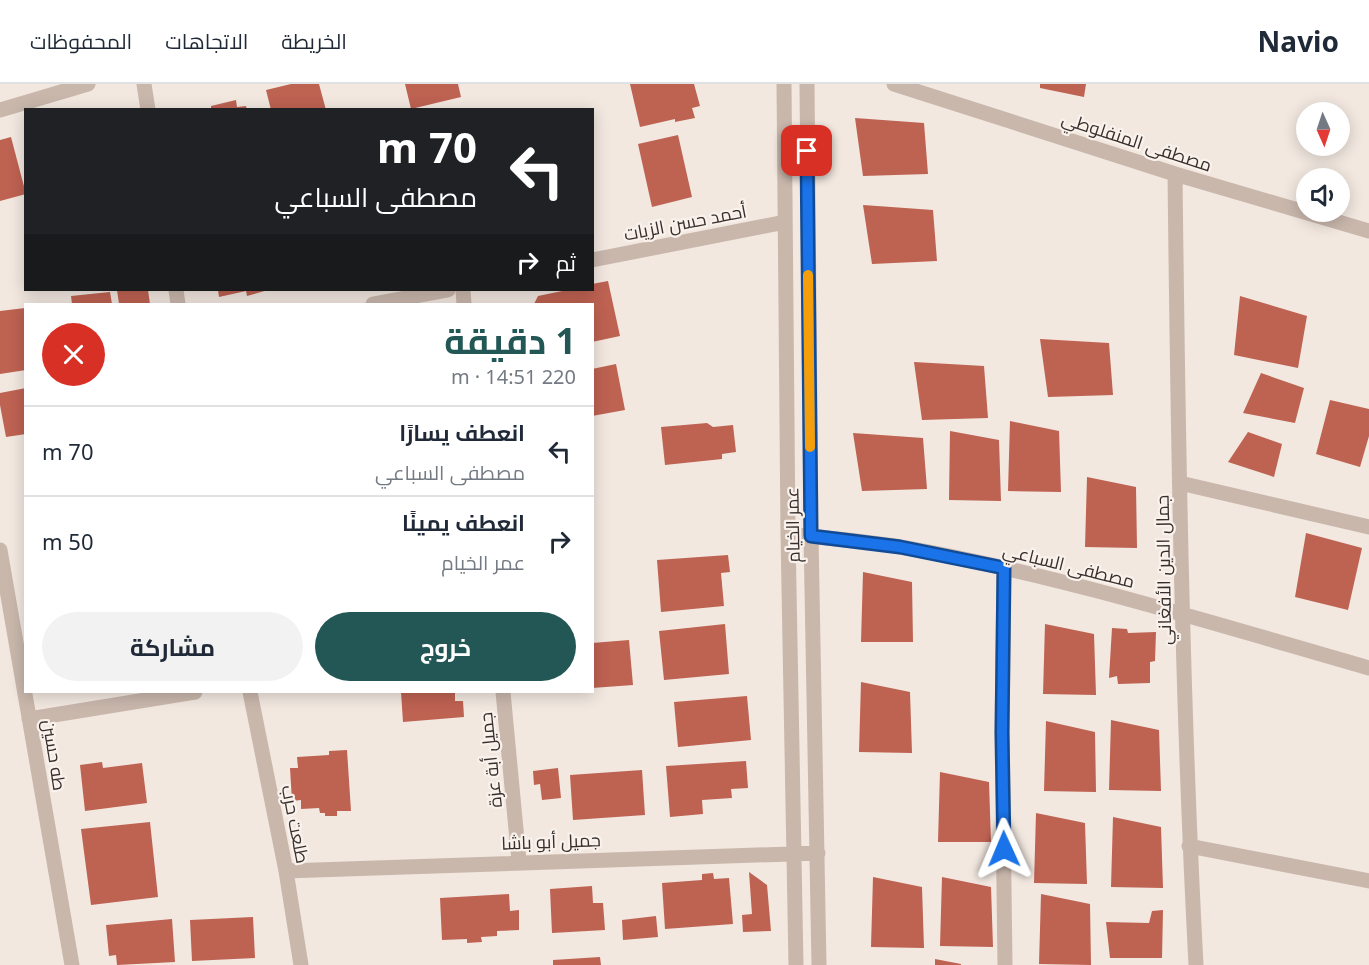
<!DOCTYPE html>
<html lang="ar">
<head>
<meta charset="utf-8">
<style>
	:root { --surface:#fff; --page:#f2f2f3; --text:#1f2937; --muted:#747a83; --line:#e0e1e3; --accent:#235756 }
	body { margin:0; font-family:"Noto Sans",Cairo,sans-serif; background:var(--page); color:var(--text); direction:rtl; height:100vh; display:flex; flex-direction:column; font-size:22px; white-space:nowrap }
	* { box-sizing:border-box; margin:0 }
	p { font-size:20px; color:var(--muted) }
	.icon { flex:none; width:33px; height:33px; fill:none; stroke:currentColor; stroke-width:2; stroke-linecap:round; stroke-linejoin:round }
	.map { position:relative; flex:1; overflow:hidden; direction:ltr }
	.drawer { position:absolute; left:24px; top:219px; width:570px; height:390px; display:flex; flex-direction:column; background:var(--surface); border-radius:0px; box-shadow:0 3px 15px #0003; direction:rtl }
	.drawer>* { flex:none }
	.top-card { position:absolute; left:24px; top:24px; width:570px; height:183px; border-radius:0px; box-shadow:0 3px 15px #0003; direction:rtl; background:#202124; color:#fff; overflow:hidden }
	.needle { width:39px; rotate:177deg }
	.fabs { position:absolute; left:1296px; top:18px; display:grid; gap:12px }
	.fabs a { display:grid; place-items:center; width:54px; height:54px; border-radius:50%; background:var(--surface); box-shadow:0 3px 15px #0003; font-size:30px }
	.pin { position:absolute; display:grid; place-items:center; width:51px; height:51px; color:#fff; margin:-26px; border-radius:12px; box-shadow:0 3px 9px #0006 }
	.me { position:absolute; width:66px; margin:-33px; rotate:359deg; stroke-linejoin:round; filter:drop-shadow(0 0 4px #0008) }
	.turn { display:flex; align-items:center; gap:21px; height:126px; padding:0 18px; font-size:27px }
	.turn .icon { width:78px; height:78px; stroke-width:2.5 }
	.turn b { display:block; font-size:42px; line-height:51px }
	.then { display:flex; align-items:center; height:57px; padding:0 18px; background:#0003; gap:12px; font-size:22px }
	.round { display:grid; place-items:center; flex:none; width:63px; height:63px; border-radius:32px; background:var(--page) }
	.head { display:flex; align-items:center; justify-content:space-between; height:102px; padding:0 18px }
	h1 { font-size:36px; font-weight:700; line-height:45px; color:var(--accent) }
	.cta { display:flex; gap:12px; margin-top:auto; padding:12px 18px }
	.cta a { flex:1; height:69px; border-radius:36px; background:var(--accent); color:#fff; font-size:24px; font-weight:700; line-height:69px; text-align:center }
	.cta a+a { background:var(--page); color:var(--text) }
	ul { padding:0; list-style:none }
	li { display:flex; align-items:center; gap:18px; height:90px; padding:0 18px; border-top:2px solid var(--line) }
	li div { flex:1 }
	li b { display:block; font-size:22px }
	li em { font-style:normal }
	header { display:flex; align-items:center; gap:36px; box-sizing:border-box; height:84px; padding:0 30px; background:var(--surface); border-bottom:2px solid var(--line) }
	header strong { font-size:28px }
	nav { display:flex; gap:33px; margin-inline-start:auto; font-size:21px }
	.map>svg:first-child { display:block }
	.building { fill:#be6252 }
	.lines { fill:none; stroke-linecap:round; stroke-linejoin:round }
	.minor { stroke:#c9b7ac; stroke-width:15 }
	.route-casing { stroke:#114b97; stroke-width:15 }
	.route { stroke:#1a73e8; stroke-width:10 }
	.slow { stroke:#f59e0b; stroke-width:10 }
	.labels { text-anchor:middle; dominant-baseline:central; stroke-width:4.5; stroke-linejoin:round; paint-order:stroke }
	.street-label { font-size:18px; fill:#382e2b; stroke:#f9f2ec }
</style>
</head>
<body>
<header>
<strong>Navio</strong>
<nav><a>الخريطة</a><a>الاتجاهات</a><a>المحفوظات</a></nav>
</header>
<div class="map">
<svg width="1369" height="881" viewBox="0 0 1369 881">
	<rect width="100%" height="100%" fill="#f2e8e0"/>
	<path class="building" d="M291,0H319L326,26H271L266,6Z
		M405,0H458L461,13L411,25Z
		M630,0H694L700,22L692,24L695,34L675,38V35L640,43Z
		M1040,0H1086L1084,13L1040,4Z
		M236,16L237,23L246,22L247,26H211V22Z
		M855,34L924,39L928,90L863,92Z
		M678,51L692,113L652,123L638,60Z
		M11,53L26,110L0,117V56Z
		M863,121L933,126L937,177L872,180Z
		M608,197L620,252L592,258V220H534L538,212L567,206H592V200Z
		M117,206H148L150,220H119Z
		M218,206H268L247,212L246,207L219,213Z
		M110,208L112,220H72L71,212Z
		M1240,212L1307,232L1298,284L1234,271Z
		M25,224L26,286L0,290V227Z
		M1040,255L1109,259L1113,311L1048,313Z
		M914,278L984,282L988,334L922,336Z
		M616,280L625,326L592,332V285Z
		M1261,289L1304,304L1295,339L1243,329Z
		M26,304V350L6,353L0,321V309Z
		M1330,316L1369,325V352L1360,383L1316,370Z
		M1010,337L1059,347L1061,408L1008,407Z
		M707,339L713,343L733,341L736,368L722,370V375L665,381L661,343Z
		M950,347L999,356L1001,417L949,416Z
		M1248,348L1282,360L1274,393L1228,378Z
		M853,349L923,354L927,405L862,407Z
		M1087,393L1136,403L1137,464L1085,463Z
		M1306,449L1362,464L1348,526L1295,513Z
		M728,471L730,488L721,489L724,522L661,528L657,476Z
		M863,488L912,498L913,558H861Z
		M725,540L729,590L664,596L659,547Z
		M1045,540L1094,550L1096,611L1043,610Z
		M1112,544L1127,545L1128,549L1156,548L1155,577L1150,578V599L1118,600L1117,592L1109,594Z
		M629,556L633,601L592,604V559Z
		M861,598L910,608L912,669L859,668Z
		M401,608H455V617H463L464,633L403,638Z
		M747,612L751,656L678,663L674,618Z
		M1111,636L1159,646L1161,707L1109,706Z
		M1046,637L1095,648L1096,708L1044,707Z
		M347,666L351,727H337V732H325V729H320L319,724L301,725V716L292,717L290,684H298L297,673L329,671V667Z
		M746,677L748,704L731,705L732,714L702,716L703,730L670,733L666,682Z
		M102,678L103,684L142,679L147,719L85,727L80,681Z
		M558,684L561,714L542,716L540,700L534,701L533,687Z
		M642,686L645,731L573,736L570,691Z
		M940,688L989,698L991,758H938Z
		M1036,729L1085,739L1087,800L1034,799Z
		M1113,733L1161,743L1163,804L1111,803Z
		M150,738L158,813L91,821L81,745Z
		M749,788L767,801L771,847L743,848L742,831L752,830Z
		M713,789L714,795L729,794L733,840L665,845L662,799L702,796V790Z
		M873,793L922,803L924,864L871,863Z
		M942,793L991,803L993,863L940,862Z
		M592,802L593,819H603L605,846L552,849L550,805Z
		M509,810L510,827L519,826V846L497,847V852L481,853L482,858L467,859V855L442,856L440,814Z
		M1041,810L1090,820L1091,881L1039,880Z
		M1163,826L1162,874H1110L1106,838L1149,839L1152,827Z
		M656,832L658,853L623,856L622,836Z
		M253,833L255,874L192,877L190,836Z
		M172,835L175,878L117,881L116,871L109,872L106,841Z
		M600,873L601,881H553V876Z
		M935,875L961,880V881H935Z"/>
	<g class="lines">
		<path class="minor" d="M144,0L148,26
			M784,0L788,450L796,881
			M807,0L811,452L819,881
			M894,0L1175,90L1369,147
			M0,26L88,0
			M1175,90C1178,354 1182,618 1196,881
			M592,176L785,138
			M176,206L178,220
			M463,206L464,220
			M373,220L448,206
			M1180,399L1369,443
			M788,450C826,454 864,457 901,463C1060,491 1215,540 1369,584
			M0,466L72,881
			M1004,484L1002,648L1005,881
			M250,608L286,787L301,881
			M503,608L519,777
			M29,635L195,608
			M1189,762L1369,797
			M286,787L818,769"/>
	</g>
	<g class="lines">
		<defs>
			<path id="route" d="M807,67L811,452L900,463L1004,484L1002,648L1004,765"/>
		</defs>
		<use href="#route" class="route-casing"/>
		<use href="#route" class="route"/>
		<path class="slow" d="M808,191L810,363"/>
	</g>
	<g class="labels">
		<g class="street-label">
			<text transform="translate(1137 57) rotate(18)">مصطفى المنفلوطي</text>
			<text transform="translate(685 138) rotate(-11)">أحمد حسن الزيات</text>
			<text transform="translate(792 441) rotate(-91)">عمر الخيام</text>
			<text transform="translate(1069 481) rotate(14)">مصطفى السباعي</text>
			<text transform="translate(1163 486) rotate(-91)">جمال الدين الأفغاني</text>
			<text transform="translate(55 671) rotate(81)">طه حسين</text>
			<text transform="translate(490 676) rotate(-96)">جميل أبة عزة</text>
			<text transform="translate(296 740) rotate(79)">طلعت حرب</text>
			<text transform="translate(551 757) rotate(-2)">جميل أبو باشا</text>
		</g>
	</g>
</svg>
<div class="fabs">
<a><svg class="needle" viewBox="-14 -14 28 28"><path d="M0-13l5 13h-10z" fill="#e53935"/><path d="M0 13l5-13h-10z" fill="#747a83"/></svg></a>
<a><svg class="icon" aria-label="sound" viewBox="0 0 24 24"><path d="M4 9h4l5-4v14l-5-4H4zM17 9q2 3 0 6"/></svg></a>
</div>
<div class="pin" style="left:807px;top:67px;background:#d93025"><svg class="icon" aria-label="arrive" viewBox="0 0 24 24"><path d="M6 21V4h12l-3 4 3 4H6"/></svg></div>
<svg class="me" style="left:1004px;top:765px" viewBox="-20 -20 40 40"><path d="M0-17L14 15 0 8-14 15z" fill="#1a73e8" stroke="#fff" stroke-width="4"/></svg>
<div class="top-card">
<div class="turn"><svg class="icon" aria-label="left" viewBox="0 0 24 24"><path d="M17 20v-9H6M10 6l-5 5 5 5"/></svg><div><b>70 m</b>مصطفى السباعي</div></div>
<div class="then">ثم<svg class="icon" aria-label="right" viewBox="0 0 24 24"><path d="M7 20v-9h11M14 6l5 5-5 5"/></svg></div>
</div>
<section class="drawer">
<div class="head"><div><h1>1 دقيقة</h1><p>220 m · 14:51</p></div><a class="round" style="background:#d93025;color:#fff"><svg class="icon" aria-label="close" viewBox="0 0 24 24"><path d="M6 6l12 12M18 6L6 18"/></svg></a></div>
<ul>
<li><svg class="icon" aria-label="left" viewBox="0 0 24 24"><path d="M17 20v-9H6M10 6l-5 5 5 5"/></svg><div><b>انعطف يسارًا</b><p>مصطفى السباعي</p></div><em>70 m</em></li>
<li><svg class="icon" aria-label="right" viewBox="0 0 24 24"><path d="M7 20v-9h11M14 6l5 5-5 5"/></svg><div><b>انعطف يمينًا</b><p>عمر الخيام</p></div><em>50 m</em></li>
</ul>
<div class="cta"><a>خروج</a><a>مشاركة</a></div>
</section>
</div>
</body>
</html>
